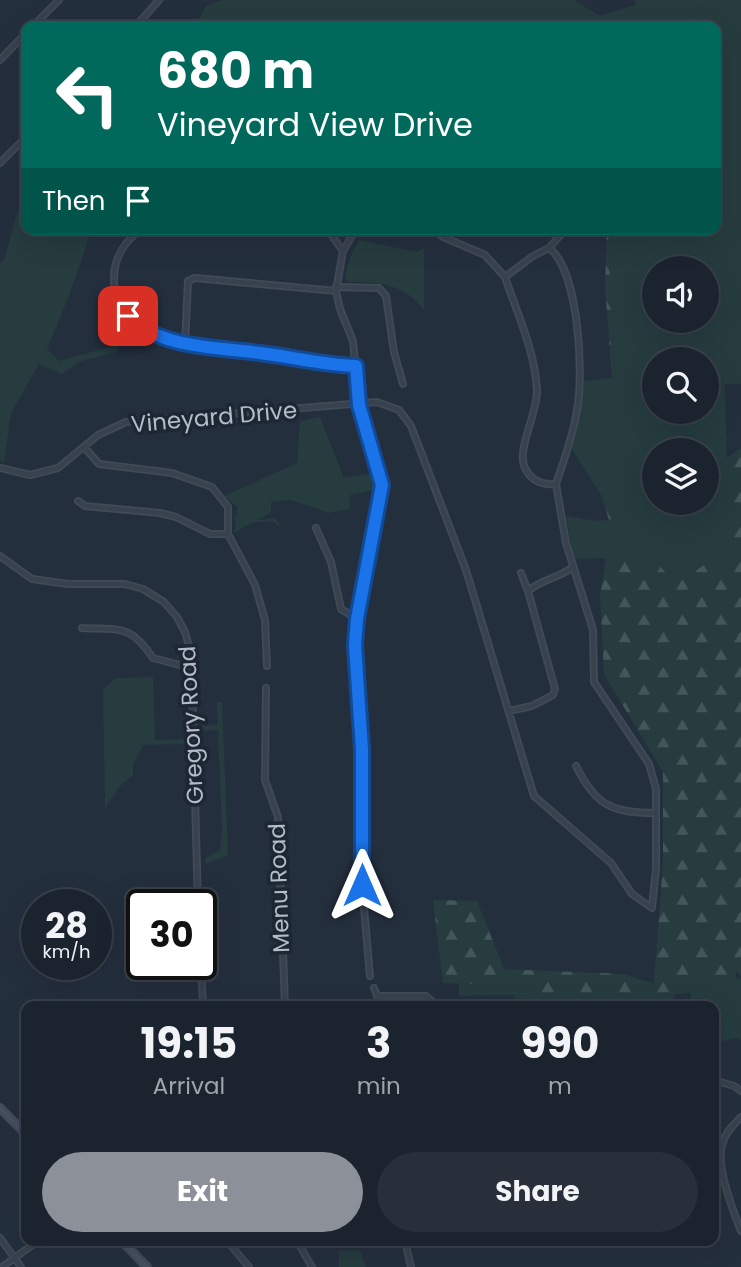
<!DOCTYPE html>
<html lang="en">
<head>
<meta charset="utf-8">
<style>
	:root { --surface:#1b232e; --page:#282f3a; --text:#f1f3f6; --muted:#a0a4aa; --line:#39404a; --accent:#8c9099 }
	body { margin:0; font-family:Poppins,sans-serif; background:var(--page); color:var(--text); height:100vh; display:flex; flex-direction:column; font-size:26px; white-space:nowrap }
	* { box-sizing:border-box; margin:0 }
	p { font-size:23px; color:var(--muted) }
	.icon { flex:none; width:38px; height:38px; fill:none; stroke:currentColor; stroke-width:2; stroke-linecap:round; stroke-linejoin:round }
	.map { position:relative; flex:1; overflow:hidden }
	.sheet { position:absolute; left:21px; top:1001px; width:698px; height:245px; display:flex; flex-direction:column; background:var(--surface); border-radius:14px; box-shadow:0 7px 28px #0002,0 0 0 2px var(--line) }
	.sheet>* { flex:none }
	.banner { position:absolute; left:21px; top:21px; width:700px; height:214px; border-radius:14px; box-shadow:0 7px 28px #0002,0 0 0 2px var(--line); background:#00695c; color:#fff; overflow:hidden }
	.tools { position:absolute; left:642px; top:256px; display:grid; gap:14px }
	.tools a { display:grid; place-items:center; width:77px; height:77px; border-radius:50%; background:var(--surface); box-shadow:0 7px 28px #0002,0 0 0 2px var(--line); font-size:35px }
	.speed { position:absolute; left:21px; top:889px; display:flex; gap:14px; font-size:35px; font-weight:700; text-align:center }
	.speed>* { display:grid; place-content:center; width:91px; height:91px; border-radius:50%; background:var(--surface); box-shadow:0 7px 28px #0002,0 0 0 2px var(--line); line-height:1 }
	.speed small { font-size:18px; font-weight:400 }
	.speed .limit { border:4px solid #111; border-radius:10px; background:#fff; color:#111 }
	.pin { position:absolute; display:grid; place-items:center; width:60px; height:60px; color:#fff; margin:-30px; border-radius:14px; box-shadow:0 4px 10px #0006 }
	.me { position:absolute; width:77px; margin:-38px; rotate:0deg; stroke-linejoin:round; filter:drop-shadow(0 0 5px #0008) }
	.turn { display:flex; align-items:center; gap:24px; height:147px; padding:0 21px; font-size:32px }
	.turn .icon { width:91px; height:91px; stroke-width:2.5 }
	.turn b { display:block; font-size:49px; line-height:60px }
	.then { display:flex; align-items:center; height:66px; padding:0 21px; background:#0003; gap:14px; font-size:26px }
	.eta { display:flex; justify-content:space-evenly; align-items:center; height:119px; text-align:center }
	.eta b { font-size:42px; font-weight:700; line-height:49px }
	.cta { display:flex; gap:14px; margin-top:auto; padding:14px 21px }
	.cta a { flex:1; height:80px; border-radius:42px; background:var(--accent); color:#fff; font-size:28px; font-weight:700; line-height:80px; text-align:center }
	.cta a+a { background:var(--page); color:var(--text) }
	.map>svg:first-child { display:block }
	.forest { fill:url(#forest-firs) }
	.green { fill:#263c3f; fill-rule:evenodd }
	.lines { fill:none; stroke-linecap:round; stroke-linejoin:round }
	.minor-casing { stroke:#414a57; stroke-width:8 }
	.secondary-casing { stroke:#414a57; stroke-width:10 }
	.minor { stroke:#38414e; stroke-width:4.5 }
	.secondary { stroke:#465061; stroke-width:6 }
	.route-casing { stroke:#114b97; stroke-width:18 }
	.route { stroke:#1a73e8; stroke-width:12 }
	.labels { text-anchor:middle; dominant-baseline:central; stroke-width:7; stroke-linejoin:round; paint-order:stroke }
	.street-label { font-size:23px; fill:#b4bcc9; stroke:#1d2633 }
</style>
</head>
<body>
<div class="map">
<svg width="741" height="1267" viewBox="0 0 741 1267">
	<defs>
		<pattern id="forest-firs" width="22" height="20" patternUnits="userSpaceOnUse" patternTransform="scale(1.75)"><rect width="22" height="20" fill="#263c3f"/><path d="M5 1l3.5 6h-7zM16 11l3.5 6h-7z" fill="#435659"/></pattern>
	</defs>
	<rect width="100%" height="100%" fill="#242f3e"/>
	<path class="forest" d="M607,229H697L654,268V502H707V473L741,448V977L737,971L729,999L705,990L674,995L675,1006H520L508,986L443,983L433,900L477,901L504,969L624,974L654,984L663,862V772L604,674L600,596L611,527L599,487L616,432L605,286Z"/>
	<path class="green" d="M221,0H574L600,16L635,5V0H741V384H725L729,562L707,563L676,584L656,562L637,554L618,558L573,559L566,516L597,521L616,519L572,449L580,413L583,381L614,378L608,229H716V26H195L206,6ZM654,268H707V320H654ZM654,359H707V411H654ZM654,450H707V502H654Z
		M26,202V229H92L69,296L47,349L59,361L112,346L121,319L124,323L117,352L78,362L62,374L39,364L11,413L4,463L0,460V264L4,260L17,214Z
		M359,240L417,252L424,247V310C405,284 379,282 349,282L345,278L350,258Z
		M320,417L344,478L373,473L376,490L350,495L349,509L329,513L291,500L271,502V512L258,520L274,518L280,524L278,526L273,521L251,523L234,533L236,521L233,518L236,517L238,507L224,496L297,463L300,421Z
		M153,677L155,740L186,739V744L143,745L133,765V775L121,785L105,808L103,689L116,678Z
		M217,702H222L228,855L206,864V858L220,850L222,831L218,730L201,731L200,726L218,725Z
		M741,978V1041L737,1038L714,1043V1006H690L691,979Z
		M534,982L533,995L459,996V984Z
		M360,1250L366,1267H339V1251Z"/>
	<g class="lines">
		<defs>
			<path id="minor" d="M33,26L59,0
				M136,26L159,0
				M0,60L26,33
				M0,163L26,137
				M141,229C124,242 114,257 114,279C112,346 214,347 261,353C293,358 323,365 356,366
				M327,229L343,251
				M356,229L343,251L336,291L340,309L353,341L359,405L382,485L357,619L355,645L362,750V885L370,976
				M443,237L446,229
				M549,248L565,230
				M505,277C517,313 535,351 537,390C538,412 516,450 525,468C531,481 543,485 556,484
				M336,287L379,288L386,296L394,352L403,384
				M185,345L188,281L195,278L336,291
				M85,448L99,464L172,473L212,487L228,507V534L255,585L265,620L267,666
				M0,468L30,475L58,468L98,435L126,422L377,402L399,410L411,426L466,570L534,796L611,863L632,894L652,908L656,869V789L649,764L594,682L593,630L566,543L556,484C564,460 573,436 577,410C584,375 579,270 549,248L533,256L505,277L485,255L443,237L432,229
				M78,501L85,506L160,513L176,517L210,534H228
				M316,528L331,562L341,609L357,619
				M0,556L32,579L68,584H125L143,589L164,602L177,617L185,632L191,653L198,905
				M528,591C542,579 559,578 573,567
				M82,628C120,630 130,624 153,658L191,668
				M266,688L265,780L278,817L285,1006
				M509,711L532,706L553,695L555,689L528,591L521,573
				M576,766C596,806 612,813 656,813
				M201,964L203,1006
				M374,988L381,1006
				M377,996H426L437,1006
				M714,1080L734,1086L741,1091
				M741,1117C733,1125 725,1133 722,1145C716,1166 733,1211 741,1231
				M0,1238L21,1267
				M227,1241L249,1267
				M297,1241L312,1267
				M405,1241L411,1267
				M2,1267L38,1241"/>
			<path id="secondary" d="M0,1108L26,1134
				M122,1241L147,1267"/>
		</defs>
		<use href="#minor" class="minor-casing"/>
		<use href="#secondary" class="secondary-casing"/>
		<use href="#minor" class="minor"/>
		<use href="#secondary" class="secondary"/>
	</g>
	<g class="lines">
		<defs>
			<path id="route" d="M128,316C161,349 217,347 260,353C292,357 323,365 356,366L359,405L382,485L357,619L355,645L362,750V885"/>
		</defs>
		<use href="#route" class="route-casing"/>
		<use href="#route" class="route"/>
	</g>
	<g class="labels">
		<g class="street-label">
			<text transform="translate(214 417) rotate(-5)">Vineyard Drive</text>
			<text transform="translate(191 725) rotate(-93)">Gregory Road</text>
			<text transform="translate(279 888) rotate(-92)">Menu Road</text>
		</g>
	</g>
</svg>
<div class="tools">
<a><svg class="icon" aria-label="sound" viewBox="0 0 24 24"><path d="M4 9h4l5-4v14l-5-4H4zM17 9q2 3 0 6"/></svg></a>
<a><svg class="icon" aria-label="search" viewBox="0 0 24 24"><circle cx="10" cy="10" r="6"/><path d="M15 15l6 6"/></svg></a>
<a><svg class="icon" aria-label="layers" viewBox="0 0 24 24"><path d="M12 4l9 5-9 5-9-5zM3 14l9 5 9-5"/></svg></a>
</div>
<div class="speed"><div>28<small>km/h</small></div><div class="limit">30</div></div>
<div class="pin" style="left:128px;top:316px;background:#d93025"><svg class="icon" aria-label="arrive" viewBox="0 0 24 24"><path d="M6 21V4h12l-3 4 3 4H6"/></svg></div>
<svg class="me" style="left:362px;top:885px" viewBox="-20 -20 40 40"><path d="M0-17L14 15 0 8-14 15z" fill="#1a73e8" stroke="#fff" stroke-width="4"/></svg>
<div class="banner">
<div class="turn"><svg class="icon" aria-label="left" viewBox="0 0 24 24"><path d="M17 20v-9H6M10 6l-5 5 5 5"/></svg><div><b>680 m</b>Vineyard View Drive</div></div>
<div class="then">Then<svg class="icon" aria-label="arrive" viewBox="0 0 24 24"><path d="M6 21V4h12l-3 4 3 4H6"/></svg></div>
</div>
<section class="sheet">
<div class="eta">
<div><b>19:15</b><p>Arrival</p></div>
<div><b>3</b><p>min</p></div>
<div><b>990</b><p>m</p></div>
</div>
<div class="cta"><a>Exit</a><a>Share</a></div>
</section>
</div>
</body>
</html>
